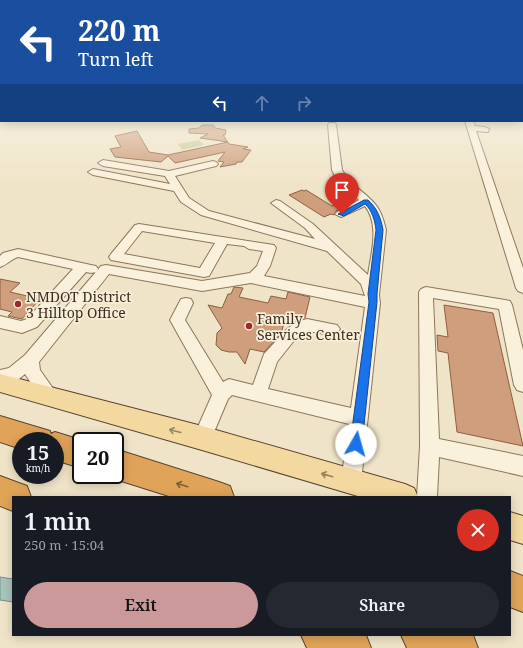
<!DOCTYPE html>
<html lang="en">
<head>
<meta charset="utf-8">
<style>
	:root { --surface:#171b24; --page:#242831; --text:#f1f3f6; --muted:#9ea1a6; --accent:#cc999b }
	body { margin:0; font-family:"Noto Serif",serif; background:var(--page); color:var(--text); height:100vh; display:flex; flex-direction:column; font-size:15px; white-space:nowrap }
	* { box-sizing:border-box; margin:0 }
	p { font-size:13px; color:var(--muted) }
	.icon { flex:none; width:22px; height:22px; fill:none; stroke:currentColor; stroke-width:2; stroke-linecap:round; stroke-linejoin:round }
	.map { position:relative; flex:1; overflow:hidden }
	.sheet { position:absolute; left:12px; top:496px; width:499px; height:140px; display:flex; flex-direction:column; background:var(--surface); border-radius:0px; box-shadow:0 2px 10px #0003 }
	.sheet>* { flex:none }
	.hud { position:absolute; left:0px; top:0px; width:523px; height:122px; box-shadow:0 2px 10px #0003; background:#1a4fa0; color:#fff; overflow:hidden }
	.speed { position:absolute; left:12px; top:432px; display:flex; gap:8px; font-size:20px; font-weight:700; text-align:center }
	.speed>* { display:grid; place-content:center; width:52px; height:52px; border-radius:50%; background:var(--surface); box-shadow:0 2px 10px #0003; line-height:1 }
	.speed small { font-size:10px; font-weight:400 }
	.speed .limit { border:2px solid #111; border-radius:6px; background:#fff; color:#111 }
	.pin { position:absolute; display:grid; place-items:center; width:34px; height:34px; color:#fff; margin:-41px -17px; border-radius:50% 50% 50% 0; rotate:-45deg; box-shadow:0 0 4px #0007 }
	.pin .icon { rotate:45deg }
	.me { position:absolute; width:44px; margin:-22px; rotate:7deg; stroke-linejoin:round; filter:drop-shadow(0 0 3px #0008) }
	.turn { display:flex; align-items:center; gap:14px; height:84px; padding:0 12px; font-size:18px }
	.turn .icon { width:52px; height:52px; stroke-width:2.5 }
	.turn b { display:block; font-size:28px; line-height:34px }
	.lanes { display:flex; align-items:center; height:38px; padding:0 12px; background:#0003; justify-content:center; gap:20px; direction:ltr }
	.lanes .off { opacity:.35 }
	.round { display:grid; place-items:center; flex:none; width:42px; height:42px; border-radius:21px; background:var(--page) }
	.overview { display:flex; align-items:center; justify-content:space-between; height:68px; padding:0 12px }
	h1 { font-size:24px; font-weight:600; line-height:30px }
	.primary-button { display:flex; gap:8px; margin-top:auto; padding:8px 12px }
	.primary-button a { flex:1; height:46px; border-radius:24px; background:var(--accent); color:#111; font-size:16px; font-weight:600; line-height:46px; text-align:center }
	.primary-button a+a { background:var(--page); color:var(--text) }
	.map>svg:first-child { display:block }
	.green { fill:#c9cf9b }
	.water { fill:#a9c4bc; stroke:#6f938a }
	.building { fill:#cf9f7d; stroke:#8d5f41 }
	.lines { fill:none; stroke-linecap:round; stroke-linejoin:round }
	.minor-casing { stroke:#8d765c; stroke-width:2 }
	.major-casing { stroke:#5b4430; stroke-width:2 }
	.highway-casing { stroke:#5b4430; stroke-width:2 }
	.minor { fill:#faf1dc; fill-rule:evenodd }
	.major { fill:#f3d9a0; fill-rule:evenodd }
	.highway { fill:#e0a458; fill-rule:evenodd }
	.oneway { stroke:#988460 }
	.oneway2 { stroke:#7e5d36 }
	.route { fill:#1a73e8; stroke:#114b97 }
	.poi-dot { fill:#9e2a2b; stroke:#f7eed8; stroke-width:1.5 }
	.labels { text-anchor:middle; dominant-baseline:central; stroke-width:3.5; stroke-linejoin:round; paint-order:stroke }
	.poi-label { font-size:14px; fill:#3d2e20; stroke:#f7eed8; text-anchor:start }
</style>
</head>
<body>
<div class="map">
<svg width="523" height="648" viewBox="0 0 523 648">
	<rect width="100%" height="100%" fill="#f0e4c8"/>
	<path class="green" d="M199,140L204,145L182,150L178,144Z"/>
	<path class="water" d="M0,577L13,579V602L0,600Z"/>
	<path class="building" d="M202,125H213L215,128L226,130L225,135H223L229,144L248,147L243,149L251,150L242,162H237L236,164L220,167L224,162L218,161L225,152L175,163L168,156L161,162L115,157L110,149L121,147L115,136L137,131L149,152L168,155L228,142L200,138L208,134L189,133V129L199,128Z
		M302,190L304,191L306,190L332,206L352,197L355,201L336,211L334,215L331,214L324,217L289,195Z
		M0,279L20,283L10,292L40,299L22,319L8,316L12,312L0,309Z
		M234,287L243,288L239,297L268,303L271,296L286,299L288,292L310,297L305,318L295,316L293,322L291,324L284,323L281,334L264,352L250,349L245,364L237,352H229L221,350L216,345L217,333L222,328L208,305L222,308L228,294H231Z
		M444,305L493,313L523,446L457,432L448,353L438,351L437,335L448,337Z"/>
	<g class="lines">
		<defs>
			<path id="minor" d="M0,103H1V107H0Z
				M465,121H473L475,126L485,127L489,129L488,132L476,131L523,268V293L518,291L516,288Z
				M329,123H335L336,125L342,170C349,184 365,192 375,204C381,211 384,221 386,230L379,295L380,303L361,482L358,489L351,492L344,489L341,482L349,424L232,395L228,399L209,444L202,447L195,444L193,438L212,395L170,320L181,299L186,298L191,299L193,303L185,320L223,382L229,379L253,385L264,354L286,330L296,322L307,319L337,325L340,329L337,333L332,335L307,331L296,338L277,362L268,389L351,408L365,307L251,283L202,291L109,274L39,362L40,370L59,397L56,403L50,405L44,403L25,374L19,379L0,384V370L9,368L25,355L101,266L106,265L202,281L250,273L257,266L263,251L249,249L244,246L227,244L209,276L204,277L111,260L109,257L111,254L135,225L139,224L274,245L276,248L270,266L264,276L365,296L361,284L327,251L201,215L181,202L174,191L93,175L88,172L93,169L170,184L165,176L103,166L98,163L103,160L169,171L213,161L216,162L218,164L216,166L175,176L189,198L209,211L315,239L305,228L271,203L276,200L280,201L313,224L368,275C371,253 380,226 365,206L341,217L335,214L337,212L359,200L337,180L332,170L328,125ZM142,231L215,243L200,268L124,254Z
				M18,249L91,265L96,266L98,269L96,272L91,273L86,272L37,327L22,333L0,328V316L21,321L27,319L73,269L18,257C11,259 7,265 0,267V256L3,253Z
				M426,287L505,300L510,301L512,305L523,350V392L517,390L514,385L499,309L433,298L439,439L523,456V476L439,457L437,497H417L420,446L419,292L421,289Z"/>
			<path id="major" d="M0,374L202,426L405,484L414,488L418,497H361L202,450L0,392Z
				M510,512L523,516V544L510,540Z"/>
			<path id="highway" d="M0,416L50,431L51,434L55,432L84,441H81V468L55,460V441H21V449L0,442Z
				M115,449L219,482L230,486L234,497H172L115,479L106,475H115Z
				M0,476L27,486L31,497H13V511L0,506Z
				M510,571L523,576V612L510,607Z
				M301,635H366L371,648H307Z
				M401,635H473L478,648H407Z"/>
		</defs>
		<use href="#minor" class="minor-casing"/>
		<use href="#major" class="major-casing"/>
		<use href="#highway" class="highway-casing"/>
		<use href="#minor" class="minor"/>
		<use href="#major" class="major"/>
		<use href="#highway" class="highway"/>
	</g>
	<defs><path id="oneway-shaft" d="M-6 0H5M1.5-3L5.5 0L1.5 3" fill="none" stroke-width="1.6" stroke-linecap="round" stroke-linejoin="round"/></defs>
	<g class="oneway">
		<use href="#oneway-shaft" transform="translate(175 431) rotate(-165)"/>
		<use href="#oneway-shaft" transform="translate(327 475) rotate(-164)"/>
	</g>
	<use class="oneway2" href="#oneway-shaft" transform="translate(182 485) rotate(-163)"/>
	<linearGradient id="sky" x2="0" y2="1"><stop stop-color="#8fbad6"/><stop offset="0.5" stop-color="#f8f3e6"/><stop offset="1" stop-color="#f8f3e6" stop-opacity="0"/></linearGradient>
	<rect width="523" height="183" fill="url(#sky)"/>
	<path class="route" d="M364,200H368C377,208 381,218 383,230L377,294V302L362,444L360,448L356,449L352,448L350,444L369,302L368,294L376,230C375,221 372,210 365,204L344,216L338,214Z"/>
	<g class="poi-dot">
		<circle cx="18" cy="304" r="4"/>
		<circle cx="249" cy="326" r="4"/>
	</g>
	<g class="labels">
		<g class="poi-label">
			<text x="26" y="296">NMDOT District<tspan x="26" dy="16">3 Hilltop Office</tspan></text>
			<text x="257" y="318">Family<tspan x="257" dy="16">Services Center</tspan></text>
		</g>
	</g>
</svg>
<div class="speed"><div>15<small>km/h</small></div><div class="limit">20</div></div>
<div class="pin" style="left:342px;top:214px;background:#d93025"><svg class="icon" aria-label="arrive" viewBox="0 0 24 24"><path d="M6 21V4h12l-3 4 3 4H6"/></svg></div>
<svg class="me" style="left:356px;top:444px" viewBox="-20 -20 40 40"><circle r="19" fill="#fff"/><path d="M0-13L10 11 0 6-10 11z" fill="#1a73e8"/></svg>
<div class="hud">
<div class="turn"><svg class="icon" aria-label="left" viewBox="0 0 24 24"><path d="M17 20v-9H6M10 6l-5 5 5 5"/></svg><div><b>220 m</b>Turn left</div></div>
<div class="lanes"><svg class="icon" aria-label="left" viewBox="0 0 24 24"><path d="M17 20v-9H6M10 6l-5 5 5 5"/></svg><svg class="icon off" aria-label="ahead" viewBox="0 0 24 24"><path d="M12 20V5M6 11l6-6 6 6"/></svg><svg class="icon off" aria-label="right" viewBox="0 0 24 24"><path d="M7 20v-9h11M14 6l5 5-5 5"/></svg></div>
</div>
<section class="sheet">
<div class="overview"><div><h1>1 min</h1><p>250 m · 15:04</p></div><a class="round" style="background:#d93025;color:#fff"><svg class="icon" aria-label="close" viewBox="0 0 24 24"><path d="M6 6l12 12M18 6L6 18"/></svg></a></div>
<div class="primary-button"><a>Exit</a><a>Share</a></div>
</section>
</div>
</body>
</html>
